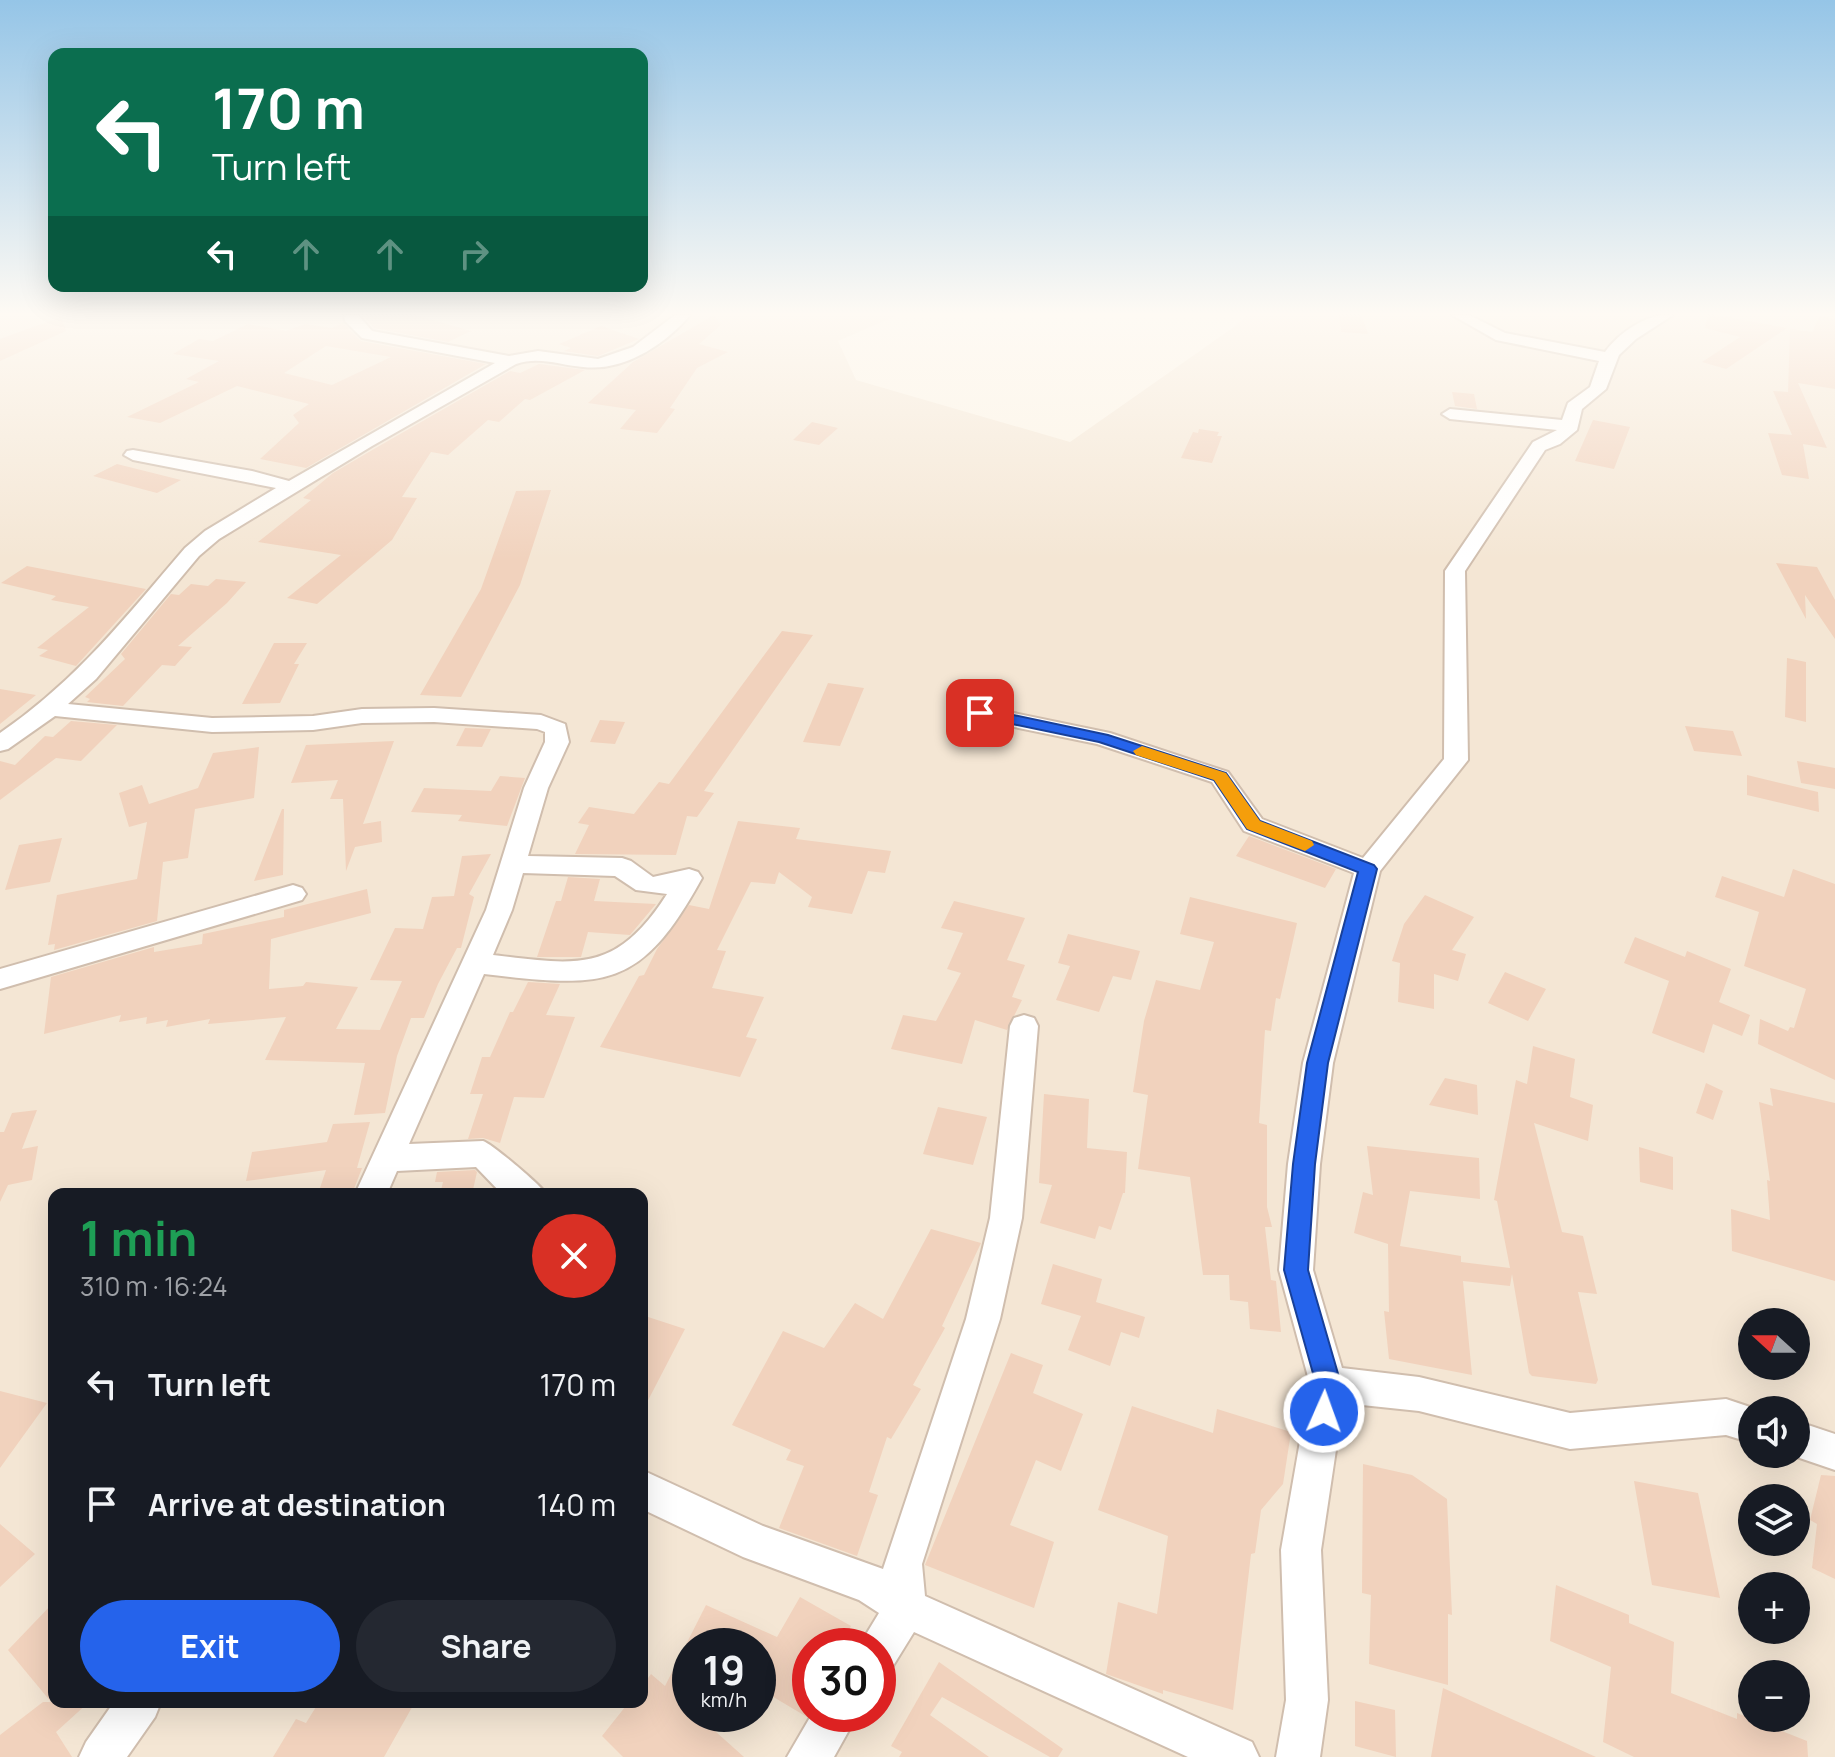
<!DOCTYPE html>
<html lang="en">
<head>
<meta charset="utf-8">
<style>
	:root { --surface:#171b24; --page:#242831; --text:#f1f3f6; --muted:#9ea1a6; --accent:#2563eb }
	body { margin:0; font-family:Manrope,sans-serif; background:var(--page); color:var(--text); height:100vh; display:flex; flex-direction:column; font-size:30px; white-space:nowrap }
	* { box-sizing:border-box; margin:0 }
	p { font-size:26px; color:var(--muted) }
	.icon { flex:none; width:44px; height:44px; fill:none; stroke:currentColor; stroke-width:2; stroke-linecap:round; stroke-linejoin:round }
	.map { position:relative; flex:1; overflow:hidden }
	.panel { position:absolute; left:48px; top:1188px; width:600px; height:520px; display:flex; flex-direction:column; background:var(--surface); border-radius:16px; box-shadow:0 8px 32px #0002 }
	.panel>* { flex:none }
	.top-card { position:absolute; left:48px; top:48px; width:600px; height:244px; border-radius:16px; box-shadow:0 8px 32px #0002; background:#0b6e4f; color:#fff; overflow:hidden }
	.needle { width:52px; rotate:291deg }
	.tools { position:absolute; left:1738px; top:1308px; display:grid; gap:16px }
	.tools a { display:grid; place-items:center; width:72px; height:72px; border-radius:50%; background:var(--surface); box-shadow:0 8px 32px #0002; font-size:40px }
	.speed { position:absolute; left:672px; top:1628px; display:flex; gap:16px; font-size:40px; font-weight:700; text-align:center }
	.speed>* { display:grid; place-content:center; width:104px; height:104px; border-radius:50%; background:var(--surface); box-shadow:0 8px 32px #0002; line-height:1 }
	.speed small { font-size:20px; font-weight:400 }
	.speed .limit { border:12px solid #d22; background:#fff; color:#111 }
	.pin { position:absolute; display:grid; place-items:center; width:68px; height:68px; color:#fff; margin:-34px; border-radius:16px; box-shadow:0 4px 12px #0006 }
	.me { position:absolute; width:88px; margin:-44px; rotate:2deg; stroke-linejoin:round; filter:drop-shadow(0 0 6px #0008) }
	.turn { display:flex; align-items:center; gap:28px; height:168px; padding:0 32px; font-size:36px }
	.turn .icon { width:104px; height:104px; stroke-width:2.5 }
	.turn b { display:block; font-size:56px; line-height:68px }
	.lanes { display:flex; align-items:center; height:76px; padding:0 32px; background:#0003; justify-content:center; gap:40px; direction:ltr }
	.lanes .off { opacity:.35 }
	.round { display:grid; place-items:center; flex:none; width:84px; height:84px; border-radius:42px; background:var(--page) }
	.summary { display:flex; align-items:center; justify-content:space-between; height:136px; padding:0 32px }
	h1 { font-size:48px; font-weight:700; line-height:60px; color:#1e9e55 }
	.primary-button { display:flex; gap:16px; margin-top:auto; padding:16px 32px }
	.primary-button a { flex:1; height:92px; border-radius:48px; background:var(--accent); color:#fff; font-size:32px; font-weight:700; line-height:92px; text-align:center }
	.primary-button a+a { background:var(--page); color:var(--text) }
	ul { padding:0; list-style:none }
	li { display:flex; align-items:center; gap:24px; height:120px; padding:0 32px }
	li div { flex:1 }
	li b { display:block; font-size:30px }
	li em { font-style:normal }
	.map>svg:first-child { display:block }
	.residential { fill:#f4e6d4; fill-rule:evenodd }
	.building { fill:#f1d2bd; fill-rule:evenodd }
	.lines { fill:none; stroke-linecap:round; stroke-linejoin:round }
	.minor-casing { stroke:#d0beae; stroke-width:4 }
	.minor { fill:#fff; fill-rule:evenodd }
	.route { fill:#2563eb; stroke:#184099; stroke-width:2 }
	.slow { fill:#f59e0b }
</style>
</head>
<body>
<div class="map">
<svg width="1835" height="1757" viewBox="0 0 1835 1757">
	<rect width="100%" height="100%" fill="#fcf4e6"/>
	<path class="residential" d="M0,315H898L838,341L856,380L1070,442L1234,327L1247,315H1835V1757H0ZM54,1194H642V1702H54ZM1752,1322H1796V1366H1752ZM1752,1410H1796V1454H1752ZM1752,1498H1796V1542H1752ZM1752,1586H1796V1630H1752ZM690,1646H758V1714H690ZM810,1646H878V1714H810ZM1752,1674H1796V1718H1752Z"/>
	<path class="building" d="M362,314H412L471,331L448,342L374,328Z
		M1339,314H1361L1368,334L1341,332Z
		M1708,314H1710L1787,328L1726,369L1702,362L1740,337L1705,328Z
		M714,315L721,325L699,344L728,352L697,368L670,408L675,409L657,433L620,429L636,410L588,403L633,362Z
		M1820,316L1835,319V389L1798,383L1827,448L1803,444L1809,479L1782,475L1768,433L1792,435L1773,391L1788,392L1790,329L1812,332Z
		M61,317L66,331L0,361V339Z
		M343,323L361,341L486,364L306,468L260,459L299,423L293,415L309,404L237,386L160,423L127,417L199,382L186,379L219,361L173,354L199,339L213,341L248,324L286,331L305,324L332,328ZM326,346L391,357L332,385L284,373Z
		M601,326L639,339L598,356L564,351L571,348L559,344Z
		M539,364L585,370L530,400L525,399L499,422L488,420L448,455L431,452L402,497L417,498L392,540L317,604L287,598L341,555L258,542L311,500L303,498L333,473L374,449L510,371L520,373Z
		M1452,392L1474,394L1477,409L1455,406Z
		M1593,420L1630,427L1614,469L1575,461Z
		M812,422L838,428L819,445L793,440Z
		M1199,429L1219,432L1217,436H1222L1212,463L1181,458L1193,432L1198,433Z
		M117,464L181,480L157,493L93,476Z
		M551,490L520,585L461,697L420,695L481,589L516,491Z
		M1776,563L1817,567L1835,600V639L1805,595L1806,619Z
		M27,566L146,589L76,666L39,656L48,650L37,648L89,607L51,600L56,596L1,583Z
		M216,579L246,582L227,603L178,646L192,647L175,666L162,665L123,706L87,702L90,699L85,697L125,659L121,654L171,594L179,595L191,584L208,586Z
		M782,631L813,635L704,791L714,793L697,817L687,816L676,855L575,854L589,825L578,823L589,807L634,814L659,782L669,784Z
		M274,643H307L294,664H299L280,703L242,704Z
		M1787,658L1806,662V722L1785,717Z
		M828,683L864,688L840,746L803,742Z
		M0,689L36,695L0,724Z
		M600,720L625,722L615,744L590,742Z
		M71,721L117,725L81,761L56,758L0,800V761L15,765L45,736L53,737Z
		M1685,726L1733,731L1742,756L1694,751Z
		M465,728L491,729L482,747L456,746Z
		M394,741L363,824L381,821L382,842L355,847L346,871L343,799H330L338,780L291,783L306,745Z
		M259,747L254,798L195,809L188,858L163,862L157,921L54,950L55,944L48,945L57,895L137,879L147,822L129,827L119,793L142,785L149,804L198,788L213,753Z
		M1797,761L1835,768V789L1801,783Z
		M1747,775L1818,792L1819,812L1747,795Z
		M500,776L525,778L507,826L458,821L462,815L411,812L424,788L491,791Z
		M282,809H284L283,875L254,881Z
		M738,821L800,828L796,839L891,851L885,873L868,871L852,914L808,907L812,897L779,872L775,884L751,882L717,950L726,951L712,988L764,997L746,1037L757,1039L740,1077L600,1047L639,976L644,975L657,949L689,905L709,909Z
		M1249,836L1336,869L1325,888L1236,856Z
		M62,838L50,882L5,890L19,845Z
		M491,854L469,894L474,897L461,948H457L438,984L424,1018H411L397,1056L385,1113L354,1115L365,1063L265,1060L286,1017L208,1024L210,1019L166,1027L168,1020L146,1024L147,1017L119,1022L121,1015L44,1034L51,977L154,947V952L202,944L203,934L284,917V910L367,889L371,913L271,939L269,989L303,986L306,982L358,987L336,1029L380,1030L402,981L370,980L395,928L423,929L432,897L454,896L462,856Z
		M1793,869L1835,884V1080L1758,1044L1760,1019L1788,1031L1790,1027L1794,1028L1806,989L1744,966L1759,912L1715,897L1722,876L1784,897Z
		M568,877L600,879L594,901L656,904L630,935L588,932L581,957H537L556,901H561Z
		M1425,895L1474,917L1452,950L1466,954L1458,981L1434,974V1009L1398,1002L1400,963L1392,961L1404,924Z
		M1190,897L1297,923L1280,999L1276,998L1271,1031L1265,1030L1259,1123L1267,1125V1207L1272,1227H1265L1271,1280L1276,1281L1281,1332L1250,1329L1248,1302L1230,1300L1229,1275H1203L1190,1177L1138,1169L1148,1095L1133,1092L1144,1021L1156,980L1200,990L1214,942L1180,934Z
		M954,901L1025,918L1007,960L1025,965L1012,997L1022,1000L1007,1030L975,1020L962,1064L891,1049L903,1015L936,1021L961,973L947,969L963,933L941,928Z
		M1068,934L1140,951L1131,980L1113,976L1099,1012L1056,1000L1070,966L1058,963Z
		M1635,937L1685,957L1687,951L1731,969L1719,1002L1750,1015L1742,1036L1713,1024L1704,1053L1652,1033L1669,981L1624,963Z
		M1505,972L1546,989L1528,1021L1488,1003Z
		M528,982L560,984L546,1015L575,1017L544,1098L514,1097L500,1143L483,1138L468,1139L483,1094H470L482,1057H490L510,1012H513Z
		M1533,1046L1575,1059L1570,1097L1593,1105L1588,1141L1534,1123L1562,1232L1583,1236L1597,1294L1578,1292L1598,1380L1596,1384L1532,1376L1529,1373L1512,1274L1510,1286L1463,1281L1472,1375L1389,1359L1384,1311L1389,1312L1388,1244L1354,1233L1363,1192L1373,1195L1367,1146L1479,1158L1480,1199L1410,1191L1400,1246L1461,1256V1262L1510,1268L1497,1201L1494,1200L1516,1080L1527,1084Z
		M1445,1078L1477,1085L1478,1115L1429,1105Z
		M1706,1083L1723,1091L1713,1120L1696,1113Z
		M1770,1088L1835,1103V1281L1732,1251L1731,1209L1770,1220L1767,1180L1770,1181L1759,1102L1773,1106Z
		M1044,1094L1089,1099L1087,1148L1127,1152L1125,1193H1123L1111,1230L1099,1226L1095,1239L1040,1223L1052,1185L1039,1183Z
		M938,1107L987,1117L973,1165L923,1154Z
		M37,1110L22,1149L38,1146L32,1180L8,1185L0,1202V1132H4L12,1113Z
		M370,1122L357,1168H362L352,1194H318L326,1170L246,1181L252,1152L327,1142L333,1124Z
		M1639,1147L1673,1157V1190L1640,1182Z
		M475,1170L477,1172L472,1194H440L443,1182H435L437,1172Z
		M931,1229L981,1243L942,1326L945,1328L913,1385L921,1389L891,1439L887,1437L869,1492L878,1495L857,1556L779,1528L804,1466L786,1460L791,1450L732,1425L783,1331L824,1348L855,1303L883,1319Z
		M1053,1264L1102,1279L1096,1302L1145,1317L1139,1338L1121,1332L1110,1366L1068,1350L1081,1316L1041,1304Z
		M642,1315L685,1329L642,1412Z
		M1011,1353L1043,1365L1033,1393L1083,1414L1061,1471L1036,1460L1010,1525L1054,1542L1034,1608L925,1565Z
		M0,1391L47,1403L0,1468Z
		M1132,1406L1213,1433L1217,1409L1291,1432L1283,1484L1261,1510L1255,1553L1251,1554L1233,1710L1163,1690V1694L1106,1674L1118,1602L1157,1614L1168,1536L1098,1510Z
		M1363,1464L1412,1475L1447,1499L1452,1615L1448,1614V1685L1369,1664L1371,1595L1362,1593Z
		M1821,1475L1835,1476V1579L1812,1568L1817,1524L1810,1520Z
		M1634,1481L1698,1493L1720,1598L1652,1585Z
		M0,1524L35,1554L0,1587Z
		M1556,1585L1629,1615V1623L1674,1642L1671,1693L1737,1719V1713L1807,1741L1808,1757H1634L1603,1742L1611,1667L1550,1641Z
		M800,1597L851,1626L841,1646H810V1712L807,1717L758,1688V1646H690V1714H696L744,1757H623L602,1736L629,1702H642V1686L651,1674L665,1686L706,1605L777,1637Z
		M54,1602V1702H89L56,1732L72,1757H0V1735L43,1702H51L8,1650Z
		M939,1662L1063,1749L1058,1757H1050L942,1697L930,1715L989,1757H899L902,1752L891,1746Z
		M1443,1688L1596,1757H1431Z
		M1355,1701L1395,1710L1396,1757L1355,1746Z
		M319,1702H415L384,1757H273L296,1719L306,1723Z"/>
	<g class="lines">
		<defs>
			<path id="minor" d="M344,315H358L372,331L509,356L538,351L598,359L633,347L675,315H690C665,345 623,372 583,367C559,365 539,356 516,364L372,446L219,539L199,556L96,679L68,704L212,718L313,716L362,709L434,708L541,715L565,724L569,742L548,788L528,856L622,858L631,861L653,877L689,869L698,872L702,878C640,991 605,988 484,974L409,1144L483,1141C492,1144 542,1186 546,1194H502L476,1167L397,1171L387,1194H355L486,910L524,788L545,742V732L537,729L434,722L362,723L313,730L212,732L55,716L8,749L0,751V733C77,680 125,618 185,548L205,531L276,488L133,460L124,455L127,451L133,450L252,471L289,481L495,363L362,338L345,321ZM523,873L615,876L636,890L667,894C616,974 577,965 493,955L512,910Z
				M1452,315H1469L1505,333L1605,352C1620,332 1647,313 1673,315L1636,339L1619,355L1606,389L1582,409L1577,430L1560,444L1545,450L1465,571L1468,760L1380,871L1333,1063L1320,1164L1313,1270L1342,1368L1419,1377L1570,1413L1726,1399L1759,1410H1752V1443L1726,1435L1570,1449L1419,1411L1343,1403L1321,1550L1328,1700L1320,1757H1276L1286,1700L1281,1550L1310,1384L1279,1270L1288,1164L1303,1063L1354,873L1244,831L1212,782L1097,744L980,720L972,718L969,713L972,708L980,706L1110,733L1228,772L1262,819L1363,858L1444,759L1445,571L1533,442L1557,430L1450,419L1442,414L1450,409L1562,420L1568,403L1590,387L1599,361L1496,340Z
				M293,885L302,888L306,894L302,900L0,989V969Z
				M1024,1015L1034,1018L1038,1026L1022,1218L1000,1319L922,1564L925,1596L1252,1742L1259,1757H1188L914,1632L893,1666L878,1672V1646H859L879,1613L859,1600L743,1557L642,1509V1470L763,1526L883,1569L966,1319L990,1218L1010,1026L1014,1018Z
				M1796,1421L1835,1434V1470L1788,1454H1796Z
				M114,1702H161L155,1717L127,1757H79L86,1742Z
				M812,1714H858L834,1757H787Z"/>
		</defs>
		<use href="#minor" class="minor-casing"/>
		<use href="#minor" class="minor"/>
	</g>
	<linearGradient id="sky" x2="0" y2="1"><stop stop-color="#95c5e7"/><stop offset="0.56" stop-color="#fefaf4"/><stop offset="1" stop-color="#fefaf4" stop-opacity="0"/></linearGradient>
	<rect width="1835" height="560" fill="url(#sky)"/>
	<path class="route" d="M980,708L1108,735L1226,773L1260,821L1374,865L1377,869L1328,1063L1315,1164L1308,1270L1341,1384L1333,1421L1324,1424L1315,1421L1311,1412L1316,1384L1284,1270L1293,1164L1307,1063L1358,872L1247,829L1214,780L1099,742L974,716V710Z"/>
	<path class="slow" d="M1142,746L1226,773L1260,821L1312,841L1314,845L1305,851L1247,829L1214,780L1136,755L1133,751Z"/>
</svg>
<div class="tools">
<a><svg class="needle" viewBox="-14 -14 28 28"><path d="M0-13l5 13h-10z" fill="#e53935"/><path d="M0 13l5-13h-10z" fill="#9ea1a6"/></svg></a>
<a><svg class="icon" aria-label="sound" viewBox="0 0 24 24"><path d="M4 9h4l5-4v14l-5-4H4zM17 9q2 3 0 6"/></svg></a>
<a><svg class="icon" aria-label="layers" viewBox="0 0 24 24"><path d="M12 4l9 5-9 5-9-5zM3 14l9 5 9-5"/></svg></a>
<a>+</a>
<a>−</a>
</div>
<div class="speed"><div>19<small>km/h</small></div><div class="limit">30</div></div>
<div class="pin" style="left:980px;top:713px;background:#d93025"><svg class="icon" aria-label="arrive" viewBox="0 0 24 24"><path d="M6 21V4h12l-3 4 3 4H6"/></svg></div>
<svg class="me" style="left:1324px;top:1412px" viewBox="-20 -20 40 40"><circle r="17" fill="#2563eb" stroke="#fff" stroke-width="3"/><path d="M0-11L8 9 0 5-8 9z" fill="#fff"/></svg>
<div class="top-card">
<div class="turn"><svg class="icon" aria-label="left" viewBox="0 0 24 24"><path d="M17 20v-9H6M10 6l-5 5 5 5"/></svg><div><b>170 m</b>Turn left</div></div>
<div class="lanes"><svg class="icon" aria-label="left" viewBox="0 0 24 24"><path d="M17 20v-9H6M10 6l-5 5 5 5"/></svg><svg class="icon off" aria-label="ahead" viewBox="0 0 24 24"><path d="M12 20V5M6 11l6-6 6 6"/></svg><svg class="icon off" aria-label="ahead" viewBox="0 0 24 24"><path d="M12 20V5M6 11l6-6 6 6"/></svg><svg class="icon off" aria-label="right" viewBox="0 0 24 24"><path d="M7 20v-9h11M14 6l5 5-5 5"/></svg></div>
</div>
<section class="panel">
<div class="summary"><div><h1>1 min</h1><p>310 m · 16:24</p></div><a class="round" style="background:#d93025;color:#fff"><svg class="icon" aria-label="close" viewBox="0 0 24 24"><path d="M6 6l12 12M18 6L6 18"/></svg></a></div>
<ul>
<li><svg class="icon" aria-label="left" viewBox="0 0 24 24"><path d="M17 20v-9H6M10 6l-5 5 5 5"/></svg><div><b>Turn left</b></div><em>170 m</em></li>
<li><svg class="icon" aria-label="arrive" viewBox="0 0 24 24"><path d="M6 21V4h12l-3 4 3 4H6"/></svg><div><b>Arrive at destination</b></div><em>140 m</em></li>
</ul>
<div class="primary-button"><a>Exit</a><a>Share</a></div>
</section>
</div>
</body>
</html>
